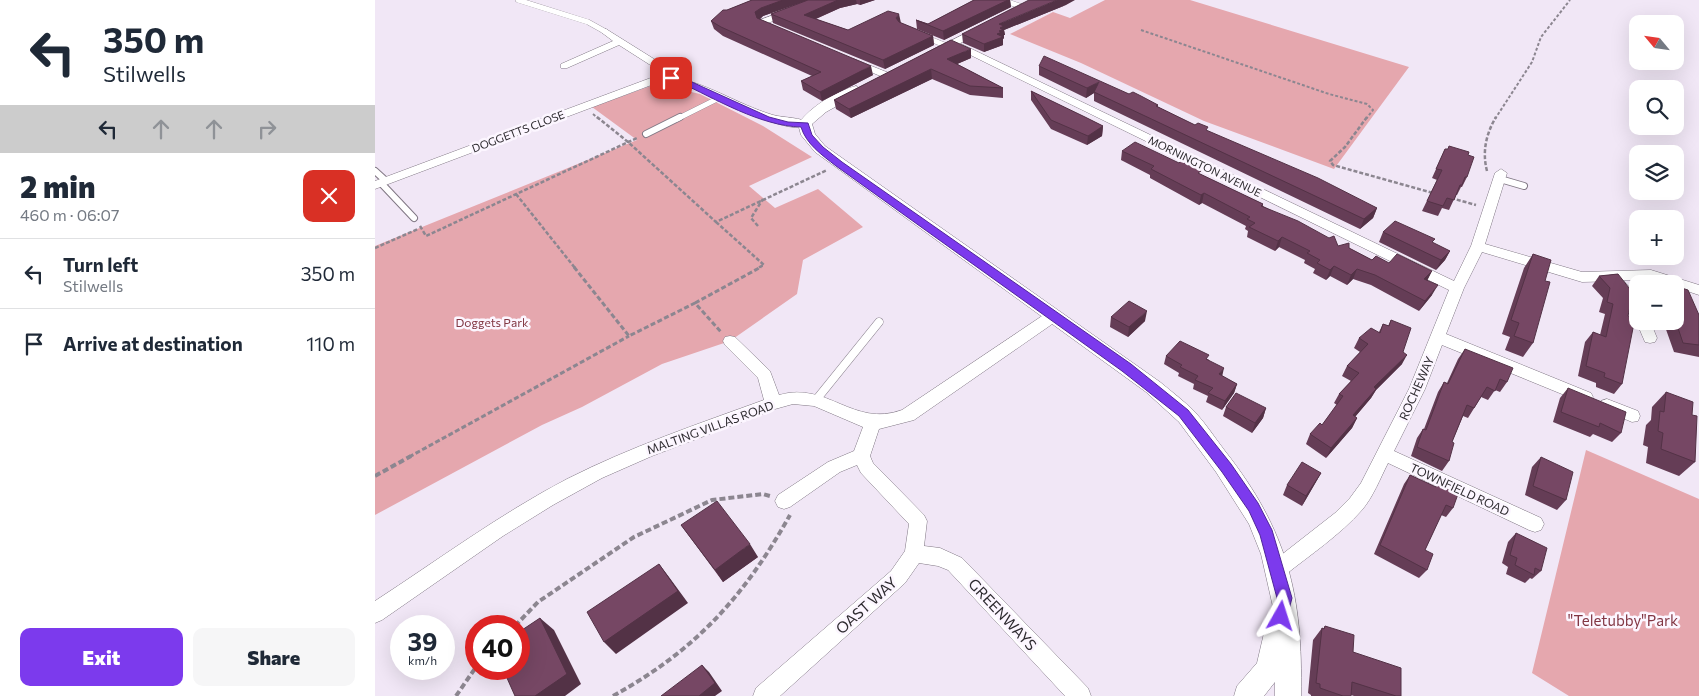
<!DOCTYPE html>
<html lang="en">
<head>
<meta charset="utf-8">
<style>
	:root { --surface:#fff; --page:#f6f6f7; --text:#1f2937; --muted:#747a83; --line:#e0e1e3; --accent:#7c3aed }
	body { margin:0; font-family:Commissioner,sans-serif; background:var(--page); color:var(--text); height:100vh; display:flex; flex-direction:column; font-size:19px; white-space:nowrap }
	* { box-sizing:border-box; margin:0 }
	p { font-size:16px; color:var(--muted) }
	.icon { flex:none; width:28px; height:28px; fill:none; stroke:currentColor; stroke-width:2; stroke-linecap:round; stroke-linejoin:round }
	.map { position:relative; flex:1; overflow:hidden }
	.panel { display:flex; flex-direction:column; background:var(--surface); width:375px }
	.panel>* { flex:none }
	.guide { background:#fff; color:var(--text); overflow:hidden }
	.needle { width:32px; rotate:299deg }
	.controls { position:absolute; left:1254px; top:15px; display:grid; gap:10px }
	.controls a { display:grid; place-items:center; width:55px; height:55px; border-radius:10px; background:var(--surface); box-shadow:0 5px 20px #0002; font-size:25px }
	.speed { position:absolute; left:15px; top:615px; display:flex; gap:10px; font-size:25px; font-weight:700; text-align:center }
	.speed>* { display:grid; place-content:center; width:65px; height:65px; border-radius:50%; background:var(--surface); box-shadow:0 5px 20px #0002; line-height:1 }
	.speed small { font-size:12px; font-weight:400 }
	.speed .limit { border:8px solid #d22; background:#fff; color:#111 }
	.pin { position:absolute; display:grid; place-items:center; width:42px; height:42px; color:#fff; margin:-21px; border-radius:10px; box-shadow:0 2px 8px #0006 }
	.me { position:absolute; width:55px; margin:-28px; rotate:6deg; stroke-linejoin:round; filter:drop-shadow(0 0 4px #0008) }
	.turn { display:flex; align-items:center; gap:18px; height:105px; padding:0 20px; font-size:22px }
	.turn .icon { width:65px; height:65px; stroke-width:2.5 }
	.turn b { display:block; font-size:35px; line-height:42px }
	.lanes { display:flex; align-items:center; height:48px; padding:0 20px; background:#0003; justify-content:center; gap:25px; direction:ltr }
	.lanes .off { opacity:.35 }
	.round { display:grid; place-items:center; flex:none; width:52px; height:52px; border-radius:10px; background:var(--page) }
	.head { display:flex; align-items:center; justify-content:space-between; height:85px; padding:0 20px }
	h1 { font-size:30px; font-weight:800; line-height:38px }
	.button { display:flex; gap:10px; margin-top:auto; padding:10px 20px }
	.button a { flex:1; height:58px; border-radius:10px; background:var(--accent); color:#fff; font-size:20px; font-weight:800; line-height:58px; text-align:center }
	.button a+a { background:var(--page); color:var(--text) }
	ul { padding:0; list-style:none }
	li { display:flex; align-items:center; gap:15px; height:70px; padding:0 20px; border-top:1px solid var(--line) }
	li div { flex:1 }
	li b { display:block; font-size:19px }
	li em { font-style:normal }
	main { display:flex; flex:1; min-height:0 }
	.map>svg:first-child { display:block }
	.green { fill:#e5a7ae }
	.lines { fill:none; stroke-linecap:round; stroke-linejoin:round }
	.service-far2-casing { stroke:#807784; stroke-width:5.5 }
	.service-far1-casing { stroke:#807784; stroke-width:8 }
	.service-casing { stroke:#807784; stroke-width:9 }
	.minor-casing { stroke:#807784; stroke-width:1 }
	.tertiary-casing { stroke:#807784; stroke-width:1 }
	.path-far3 { stroke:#8c8690; stroke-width:2; stroke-dasharray:3 2; stroke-linecap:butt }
	.path-far2 { stroke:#8c8690; stroke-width:2.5; stroke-dasharray:4 2; stroke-linecap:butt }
	.path-far1 { stroke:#8c8690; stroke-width:3; stroke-dasharray:5 2.5; stroke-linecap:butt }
	.path { stroke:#8c8690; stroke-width:4; stroke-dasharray:6 3; stroke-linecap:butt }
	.service-far2 { stroke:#fff; stroke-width:5 }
	.service-far1 { stroke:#fff; stroke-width:6 }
	.service { stroke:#fff; stroke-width:8 }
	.minor { fill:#fff; fill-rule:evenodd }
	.tertiary { fill:#fff; fill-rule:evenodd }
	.wall { fill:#653d56 }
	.shaded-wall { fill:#533246 }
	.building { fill:#764764; stroke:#533246 }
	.route { fill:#7c3aed; stroke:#51269a }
	.labels { text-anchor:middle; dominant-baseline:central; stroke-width:5; stroke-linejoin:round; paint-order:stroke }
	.far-street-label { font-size:11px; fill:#2e2b30; stroke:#fcf6ff }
	.park-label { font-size:12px; fill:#823643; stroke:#fcf6ff }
	.street-label { font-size:12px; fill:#2e2b30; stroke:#fcf6ff }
	.near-street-label { font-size:15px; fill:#2e2b30; stroke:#fcf6ff }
	.near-park-label { font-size:15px; fill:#823643; stroke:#fcf6ff }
</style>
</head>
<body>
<main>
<section class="panel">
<div class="guide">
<div class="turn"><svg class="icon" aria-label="left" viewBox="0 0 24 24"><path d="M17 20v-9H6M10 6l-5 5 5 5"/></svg><div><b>350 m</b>Stilwells</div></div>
<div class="lanes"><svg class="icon" aria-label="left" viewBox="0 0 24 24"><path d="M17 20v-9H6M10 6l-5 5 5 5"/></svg><svg class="icon off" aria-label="ahead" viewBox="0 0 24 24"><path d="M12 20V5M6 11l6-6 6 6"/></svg><svg class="icon off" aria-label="ahead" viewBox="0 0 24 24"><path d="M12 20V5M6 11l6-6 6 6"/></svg><svg class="icon off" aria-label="right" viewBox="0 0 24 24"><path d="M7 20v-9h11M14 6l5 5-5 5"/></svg></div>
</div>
<div class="head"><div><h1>2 min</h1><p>460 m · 06:07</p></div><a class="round" style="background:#d93025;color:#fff"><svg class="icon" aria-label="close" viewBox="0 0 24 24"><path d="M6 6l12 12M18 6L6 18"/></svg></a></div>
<ul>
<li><svg class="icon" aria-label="left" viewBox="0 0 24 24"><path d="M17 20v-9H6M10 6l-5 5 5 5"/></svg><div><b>Turn left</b><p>Stilwells</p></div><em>350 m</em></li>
<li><svg class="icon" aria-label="arrive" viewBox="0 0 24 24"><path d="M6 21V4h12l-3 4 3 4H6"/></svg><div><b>Arrive at destination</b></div><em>110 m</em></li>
</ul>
<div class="button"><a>Exit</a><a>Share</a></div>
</section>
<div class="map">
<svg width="1324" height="696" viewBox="0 0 1324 696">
	<rect width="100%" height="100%" fill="#f1e7f6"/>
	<path class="green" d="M730,0H815L1034,67L959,169L829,121L706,63L635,34L678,12L695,18Z
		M281,84L325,94L388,126L437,157L374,186L400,208L443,189L488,227L428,260L422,294L355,341L287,364L207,407L167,425L0,515V246L262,140L217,107Z
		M1211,450L1324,499V696H1194L1157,673Z"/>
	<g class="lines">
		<defs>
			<path id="service-far2" d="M143,0L213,22L231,32
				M627,0L648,7
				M550,37L572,46
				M302,119L346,97"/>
			<path id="service-far1" d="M271,134L305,117
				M0,171L11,181
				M1125,179L1149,186
				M6,183L39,218"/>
			<path id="service" d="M441,400L504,322"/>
			<path id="minor" d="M439,0H451L393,23L406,29V33H400L385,25V20Z
				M231,29L287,64L292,71L291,76C330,81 361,104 398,115C408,118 428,117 435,124C419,140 340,97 321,89C310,85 298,83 287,81L0,189V181L281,76L280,68L244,45L192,68H186V64L238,41L226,32Z
				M578,40L1079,281L1096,246L1120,173L1126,169L1132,173L1110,244L1207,272L1276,270L1324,285V295L1300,287V284H1289L1275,280H1248L1262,296V315L1257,314L1252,302L1238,284L1241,281L1207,282L1107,252L1089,288L1071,334L1216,393L1218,397L1216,401L1210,403L1204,401L1067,345L1050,389L1019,451L1166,518L1169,524L1166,530L1160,532L1154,530L1013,463C1005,479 998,497 987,510C965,535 935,555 910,575L903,578L896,575L893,569L896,563L960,513L975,498L986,483L1034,389L1074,290L575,45L573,43Z
				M479,59L514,73L516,75L511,78L508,77L476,64V60Z
				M678,311L683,312L685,316L683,320L539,420L504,429L495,456L498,463L549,515L552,521L549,546L565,548L587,558L713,688L716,696H690L573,570L563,566L544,563L530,583L405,696H378L381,688L516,571L530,551L534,524L486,473L482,465L465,472L415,507L409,509L403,507L400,501L403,495L453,462L479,451L488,427L439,406L418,404L400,409L277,456L227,478L178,505L128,536L7,620L0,623V601C63,560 125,514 192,479C255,447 323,424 389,400L383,378L350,345L348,341L350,337L355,336L360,337L395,371L404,395C453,381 478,428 527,410L673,312Z
				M1262,318V321H1275L1282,338L1280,342L1275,343L1270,342L1261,321Z
				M1232,399L1263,411L1265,416L1263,421L1257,422L1226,409L1224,405L1226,401Z"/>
			<path id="tertiary" d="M609,24L613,25L615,27L613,29L562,55H554L552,53Z
				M481,86L487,90L485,93L451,112L437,124L440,134L450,146L785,382C797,392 809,401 820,412C831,424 840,438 850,451C913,531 928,596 926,696H900V682L889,696H859L862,686L882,663L893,616L898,607L886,554L874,524L841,472L804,422L771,392L440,152L426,135L423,124C435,107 461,91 481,86Z"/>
		</defs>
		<use href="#service-far2" class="service-far2-casing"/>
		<use href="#service-far1" class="service-far1-casing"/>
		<use href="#service" class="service-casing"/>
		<use href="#minor" class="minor-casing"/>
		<use href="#tertiary" class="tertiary-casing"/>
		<path class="path-far3" d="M766,30L954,94L992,104L998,110L991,119
			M218,114L224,119
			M1120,119L1157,62L1166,37L1195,0"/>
		<path class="path-far2" d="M222,117L253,142L341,222L452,170
			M992,117L970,147L955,161L958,165L1058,193
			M1112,171C1107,152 1111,134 1121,117
			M141,194L200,268
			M1076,198L1101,205
			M341,222L389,265L383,268
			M45,226L51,236L262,138
			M383,226L376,218L388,199
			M0,248L43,229"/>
		<path class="path-far1" d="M199,267L254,336L320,303L346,332
			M320,303L386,267
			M34,457L254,336"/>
		<path class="path" d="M0,476L36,456
			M140,626L163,602L259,537L337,500L388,494L395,496
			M81,696L101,667
			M238,696C321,650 369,597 415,515"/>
		<use href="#service-far2" class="service-far2"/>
		<use href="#service-far1" class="service-far1"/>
		<use href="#service" class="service"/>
		<use href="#minor" class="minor"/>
		<use href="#tertiary" class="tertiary"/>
	</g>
	<path class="wall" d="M377,0H500L485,5L482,4L465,8L441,19L473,30L526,23L558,36L559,45L510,69L398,23L396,14L428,2L388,16L385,19L498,75L447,101L428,90L426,81L437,76L348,36L339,29L336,21L352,10Z
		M599,0H635L636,7L569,40L542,29L541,20L553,24Z
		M691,5L629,30L630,35H629V38L628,39V45L609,52L588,43L587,34Z
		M576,40L596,58L582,64L628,88V98L595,95L557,79L476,118L461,109L459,100Z
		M664,66L754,94L783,105V107L832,131L1002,208L998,218L985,229L719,101V93L711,98L664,75Z
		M656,91L728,126L727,136L712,145L676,129L656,100Z
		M1070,149L1093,155L1092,177L1087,187H1086L1082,195H1081L1074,210L1067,208L1063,216L1047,211L1062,180L1057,178Z
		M747,151L825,174L888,204V206L963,246L974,248L997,260L1057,271L1052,280L1057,295L1044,311L996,285L978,279L972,285L955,276L951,280L938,273L940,269L929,263L930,260L904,247L900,251L872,237L873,231L870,229L871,226L827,203L824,205L775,178V175L746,160Z
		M1008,232L1058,243L1075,251L1070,260L1061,270L1004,242Z
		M1158,254L1170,281L1158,343L1148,357L1130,350L1135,337L1127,334L1149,268Z
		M1243,274L1253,316L1247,384L1239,394L1221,387V383L1203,376L1210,342L1218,332L1225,335L1230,314L1224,312L1228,298L1217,286L1224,276Z
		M1300,286L1324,315V357L1299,352L1288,321H1300Z
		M736,317L770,321L753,337L735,327Z
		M1016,320L1028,352L1027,364L1001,390L996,398L980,417L982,418L977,428L951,458L931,444L935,434L947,425L962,405L959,403L964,394L976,381L967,376L972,366L985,352L979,348L984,338L1004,332L1008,324L1013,326Z
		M1090,349L1132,382L1125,392L1120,390L1113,400L1106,397L1093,418L1088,416L1077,442L1074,461L1067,471L1036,456L1042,438L1048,429H1049L1063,392L1069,382L1072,383L1083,359Z
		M791,356L833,359L847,376L862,384L859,393L847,410L831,402L833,396L818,389L819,384L803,376L804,373L789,364Z
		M1193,388L1246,433L1237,442L1218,434L1215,437L1178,422L1185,398Z
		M1291,392L1317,415L1320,462L1304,476L1271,463L1273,447L1268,445L1271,425L1276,420L1277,407Z
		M851,407L891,408L888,418L877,433L848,416Z
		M1166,457L1191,500L1182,510L1150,495L1157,467Z
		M946,473L927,506L908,495L912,485Z
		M1035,475L1060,487L1062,484L1078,508L1071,517L1066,515L1050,550L1052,570L1044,578L999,554L1029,484Z
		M306,525L383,557L348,582Z
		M1141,533L1166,571L1157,579L1155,578L1150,583L1131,574L1133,567L1127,563L1133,542Z
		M950,626L978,652L1026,696H979L976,695V696H936V695L933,693L938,640L947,628L948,629Z"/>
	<path class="shaded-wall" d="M408,0H433L388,16L383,21L380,12L386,8Z
		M463,0H481L482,4L465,8L431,23L429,15Z
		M485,0H500L485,5Z
		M633,0H635L636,7L569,40L568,31Z
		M682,0H700L691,5L629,30L630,35H629V38L628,39V45L609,52V44L624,24Z
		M524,14L526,23L523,27L521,18Z
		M558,36L559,45L510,69L508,60Z
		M596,49V58L573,68L572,59Z
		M496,66L498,75L447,101L445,92Z
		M556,69L557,79L476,118L474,109Z
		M724,82L719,93L711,98L712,88Z
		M728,126L727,136L712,145L713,136Z
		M829,193L827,203L824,205L826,195Z
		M1002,208L998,218L985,229L989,219Z
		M907,237L904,247L900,251L903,241Z
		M1075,251L1070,260L1061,270L1066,260Z
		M959,266L955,276L951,280L955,270Z
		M982,269L978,279L972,285L976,275Z
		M1057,271L1052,281L1049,279Z
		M1063,285L1057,295L1044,311L1050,301Z
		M772,311L770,321L753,337L754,327Z
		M1032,355L1027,364L1001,390L996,398L973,425L978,415L999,387Z
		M849,368L847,377L844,374Z
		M862,384L859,393L847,410L850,401Z
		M891,408L888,418L877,433L880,423Z
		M982,418L977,428L951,458L956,448Z
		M946,473L941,482L927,506L931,496Z
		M375,544L383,557L348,582L340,570Z
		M284,564L294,577L313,603L241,654L229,642Z
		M165,618L179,630L206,684L190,696H160Z
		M327,665L334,672L347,691L340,696H324Z"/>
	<path class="building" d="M377,0H408L386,8L380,12L382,18L496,66L445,92L426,81L446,72L346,27L336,21L348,10H352Z
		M433,0H463L429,15L473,30L513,11L524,14L521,18L524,22L558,36L508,60L396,14Z
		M599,0H633L568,31L541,20L553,24Z
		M654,0H682L624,24L629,26L625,28L628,30L624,31L627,32L622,34L628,37L609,44L587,34Z
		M576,40L596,49L572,59L628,88L595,86L556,69L474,109L459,100Z
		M669,56L754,94L758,92L766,96L783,105L781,106L820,125L823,123L833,127L831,130L943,178L1002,208L989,219L719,92L724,82L712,88L664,66Z
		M656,91L710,117L728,126L713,136L676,120Z
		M760,142L804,163L806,161L826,171L823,173L888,204L886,206L923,221L954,238L959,236L963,246L974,243V248L997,260L1001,256L1014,263L1022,254L1057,271L1049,279L1063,285L1050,301L1000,275L982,269L976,275L959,266L955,270L942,263L945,260L932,253L935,251L907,237L903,241L874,227L880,223L872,219L875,217L829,193L826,195L776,169L779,166L747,151Z
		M1074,146L1094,152L1093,155L1099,157L1092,177H1090L1087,185H1085L1079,200L1072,198L1068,206L1052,201L1067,170L1061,169L1070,149H1073Z
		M1020,221L1060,239L1057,242L1075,251L1066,260L1008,232Z
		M1158,254L1176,260L1170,281L1175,282L1158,343L1139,336L1144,323L1136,320Z
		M1243,274L1258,293L1253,316L1260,318L1247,384L1229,377L1230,373L1211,366L1218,332L1231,337L1238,304L1232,302L1235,288L1224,276Z
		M1300,286L1313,290L1324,315V345L1308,343L1300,319Z
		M754,301L772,311L754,327L736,317Z
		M1016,320L1036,328L1028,352L1032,355L999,387L1001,389L978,415L982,418L956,448L935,434L945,423L947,425L968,396L964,394L984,373L972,366L993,344L984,338L996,328L1005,333L1008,324L1014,326Z
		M805,341L834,355L831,359L849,368L844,374L862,384L850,401L833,393L838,388L820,380L823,376L805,367L807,365L791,356Z
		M1090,349L1138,368L1132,382L1125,379L1120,391L1112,387L1099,408L1092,405L1077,442L1079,443L1074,461L1042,447L1048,429L1051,430L1069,382L1073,384Z
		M1193,388L1251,412L1246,433L1225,423L1224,427L1186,412Z
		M1291,392L1318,402L1317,415L1322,416L1320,462L1286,449L1288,433L1283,431L1285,411L1289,412Z
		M861,393L891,408L880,423L851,407Z
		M1166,457L1198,472L1191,500L1158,486Z
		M927,462L946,473L931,496L912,485Z
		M1035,475L1061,487L1062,484L1083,494L1078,508L1071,505L1050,550L1058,554L1052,570L1005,545Z
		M342,501L375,544L340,570L306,525Z
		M1141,533L1172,548L1166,571L1160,568L1159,575L1140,565L1142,558L1135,555Z
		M284,564L303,591L229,642L212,612Z
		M165,618L192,674L160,696H140L128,669H144V632Z
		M950,626L979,635L978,652L1026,668V696H1021L977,682L976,696H968L945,688V684L941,683L947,628L949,629Z
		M327,665L340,683L324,696H286Z"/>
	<path class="route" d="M296,76L308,78L394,117L413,122L433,123L437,135L448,147L467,162L756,364L813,410L856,464L883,503L897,530L917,598L911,621L906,624L900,621L898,616L902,598L885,535L874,511L847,472L804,416L747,371L461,166C447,155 431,144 426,127C385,126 341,99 304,82L294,80L292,78Z"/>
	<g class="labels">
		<g class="far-street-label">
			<text transform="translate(143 131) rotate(-21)">DOGGETTS CLOSE</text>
			<text transform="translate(830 166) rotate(26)">MORNINGTON AVENUE</text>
		</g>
		<g class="park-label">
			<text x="117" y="322">Doggets Park</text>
		</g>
		<g class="street-label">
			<text transform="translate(1041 388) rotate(-66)">ROCHEWAY</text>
			<text transform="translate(335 427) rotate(-20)">MALTING VILLAS ROAD</text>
			<text transform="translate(1085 489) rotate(25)">TOWNFIELD ROAD</text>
		</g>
		<g class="near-street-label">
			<text transform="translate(491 605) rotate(-42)">OAST WAY</text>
			<text transform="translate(628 614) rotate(47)">GREENWAYS</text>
		</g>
		<g class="near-park-label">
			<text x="1248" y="620">"Teletubby"Park</text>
		</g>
	</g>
</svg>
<div class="controls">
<a><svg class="needle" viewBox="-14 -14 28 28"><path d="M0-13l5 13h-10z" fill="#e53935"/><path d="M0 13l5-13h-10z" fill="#747a83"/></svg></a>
<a><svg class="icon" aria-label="search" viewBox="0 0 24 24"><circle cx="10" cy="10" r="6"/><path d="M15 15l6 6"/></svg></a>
<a><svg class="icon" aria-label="layers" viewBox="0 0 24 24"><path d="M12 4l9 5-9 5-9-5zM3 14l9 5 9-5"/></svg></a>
<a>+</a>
<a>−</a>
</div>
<div class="speed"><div>39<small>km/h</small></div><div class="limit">40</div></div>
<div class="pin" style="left:296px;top:78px;background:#d93025"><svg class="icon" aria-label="arrive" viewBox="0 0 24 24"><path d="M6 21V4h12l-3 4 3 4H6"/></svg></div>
<svg class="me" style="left:906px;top:616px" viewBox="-20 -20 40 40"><path d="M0-17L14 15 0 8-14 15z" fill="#7c3aed" stroke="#fff" stroke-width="4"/></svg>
</div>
</main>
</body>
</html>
